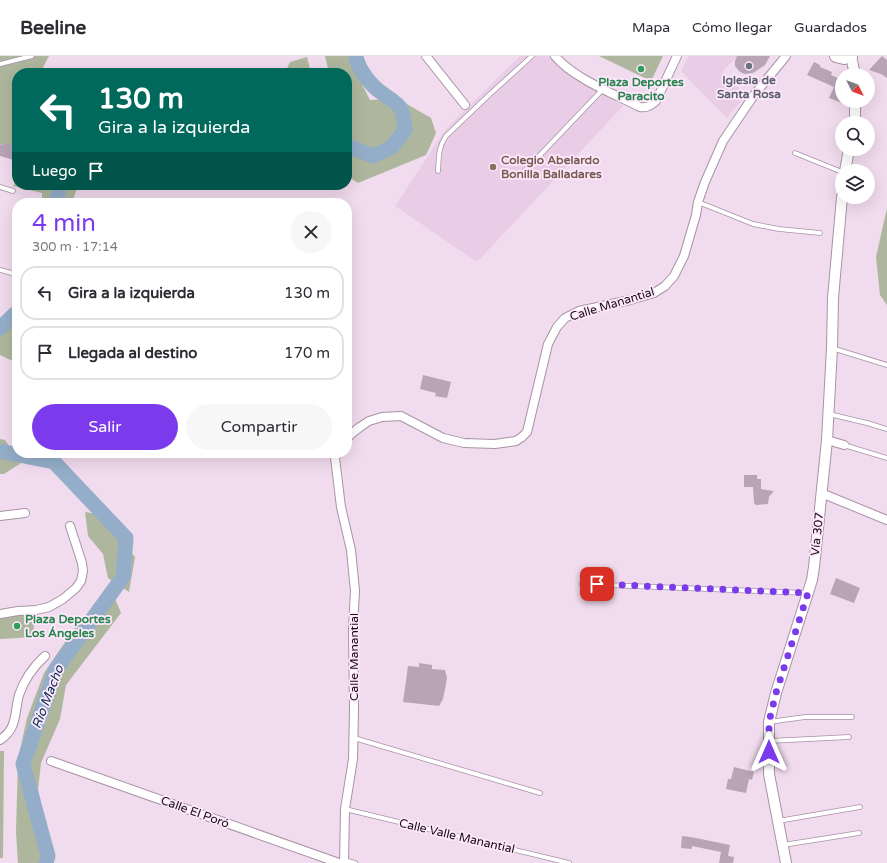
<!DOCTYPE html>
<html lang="es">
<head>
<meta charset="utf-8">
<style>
	:root { --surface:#fff; --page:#f7f7f7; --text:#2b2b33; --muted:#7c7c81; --line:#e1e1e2; --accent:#7c3aed }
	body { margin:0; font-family:"Varela Round",sans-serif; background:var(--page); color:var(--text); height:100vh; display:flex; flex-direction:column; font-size:15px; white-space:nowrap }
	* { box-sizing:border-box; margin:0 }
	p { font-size:13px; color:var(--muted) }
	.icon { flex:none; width:22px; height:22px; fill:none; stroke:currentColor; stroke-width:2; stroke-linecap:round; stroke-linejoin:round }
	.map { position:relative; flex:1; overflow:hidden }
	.sheet { position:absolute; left:12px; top:142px; width:340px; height:260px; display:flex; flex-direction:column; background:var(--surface); border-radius:16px; box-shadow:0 4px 16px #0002 }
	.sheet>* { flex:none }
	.hud { position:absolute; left:12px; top:12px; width:340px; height:122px; border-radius:16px; box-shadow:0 4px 16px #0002; background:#00695c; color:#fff; overflow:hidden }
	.needle { width:26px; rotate:132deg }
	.controls { position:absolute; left:835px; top:12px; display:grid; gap:8px }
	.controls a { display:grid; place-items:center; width:40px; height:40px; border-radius:50%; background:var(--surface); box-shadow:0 4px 16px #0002; font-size:20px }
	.pin { position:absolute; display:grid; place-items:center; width:34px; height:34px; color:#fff; margin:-17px; border-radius:8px; box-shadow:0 2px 6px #0006 }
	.me { position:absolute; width:44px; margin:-22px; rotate:0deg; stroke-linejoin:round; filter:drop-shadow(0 0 3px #0008) }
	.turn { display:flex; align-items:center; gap:14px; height:84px; padding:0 20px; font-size:18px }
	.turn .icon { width:52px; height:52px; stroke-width:2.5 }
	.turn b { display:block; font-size:28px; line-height:34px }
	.then { display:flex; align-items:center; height:38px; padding:0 20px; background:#0003; gap:8px; font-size:15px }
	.round { display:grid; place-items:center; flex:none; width:42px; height:42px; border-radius:21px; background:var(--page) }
	.headline { display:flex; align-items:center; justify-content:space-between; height:68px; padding:0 20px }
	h1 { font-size:24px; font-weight:600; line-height:30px; color:var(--accent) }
	.button { display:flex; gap:8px; margin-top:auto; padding:8px 20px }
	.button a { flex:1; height:46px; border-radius:24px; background:var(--accent); color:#fff; font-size:16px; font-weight:600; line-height:46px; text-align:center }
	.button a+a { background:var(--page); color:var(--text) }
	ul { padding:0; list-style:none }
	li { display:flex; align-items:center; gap:12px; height:54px; margin:0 8px 6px; padding:0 12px; border:2px solid var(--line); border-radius:16px }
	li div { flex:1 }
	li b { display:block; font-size:15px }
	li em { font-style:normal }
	header { display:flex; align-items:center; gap:24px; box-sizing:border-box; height:56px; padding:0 20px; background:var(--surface); border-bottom:1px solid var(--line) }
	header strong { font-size:19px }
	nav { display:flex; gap:22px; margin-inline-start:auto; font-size:14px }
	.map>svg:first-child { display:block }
	.built { fill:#e9cde6 }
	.green { fill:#aeb79d }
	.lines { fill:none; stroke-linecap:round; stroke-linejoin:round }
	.river { stroke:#94aec9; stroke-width:15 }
	.building { fill:#b9a4b7 }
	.service-casing { stroke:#a893a5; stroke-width:5.5 }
	.minor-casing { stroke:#a893a5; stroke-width:10 }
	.tertiary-casing { stroke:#a893a5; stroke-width:12 }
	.secondary-casing { stroke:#a893a5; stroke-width:14 }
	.service { stroke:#fff; stroke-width:4 }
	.minor { stroke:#fff; stroke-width:8 }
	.tertiary { stroke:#fff; stroke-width:10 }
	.secondary { stroke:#fff; stroke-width:12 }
	.route { stroke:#7c3aed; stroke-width:7; stroke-dasharray:0 12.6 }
	.worship-dot { fill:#6b7280; stroke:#ffe8fc; stroke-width:1.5 }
	.leisure-dot { fill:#2e9e5b; stroke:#ffe8fc; stroke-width:1.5 }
	.education-dot { fill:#8d6e63; stroke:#ffe8fc; stroke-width:1.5 }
	.labels { text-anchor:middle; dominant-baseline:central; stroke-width:3.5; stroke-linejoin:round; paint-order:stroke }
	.worship-label { font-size:12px; font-weight:bold; fill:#5b616d; stroke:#ffe8fc }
	.leisure-label { font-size:12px; font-weight:bold; fill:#27864d; stroke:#ffe8fc }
	.education-label { font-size:12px; font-weight:bold; fill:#785e54; stroke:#ffe8fc; text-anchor:start }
	.street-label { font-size:12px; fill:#140c13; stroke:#ffe8fc }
	.water-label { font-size:13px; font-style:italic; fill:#002c4f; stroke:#ffe8fc }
</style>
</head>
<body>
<header>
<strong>Beeline</strong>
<nav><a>Mapa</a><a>Cómo llegar</a><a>Guardados</a></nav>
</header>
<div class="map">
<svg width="887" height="807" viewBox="0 0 887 807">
	<rect width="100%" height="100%" fill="#f1dbee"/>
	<path class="built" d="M520,0H550L555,7L573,21L623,50L477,206L395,150L446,73Z
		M689,0H737L722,16L746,39L727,62L681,15Z"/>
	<path class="green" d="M0,0H49L40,17H17V91L0,88Z
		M325,0H350L353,11L370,44L390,43L405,47L431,62L436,77L426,99L358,127L347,120V17H329Z
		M599,0H663L651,25Z
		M307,1L311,17H285L290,6Z
		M17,123V129H78L72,147H42V137L13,130Z
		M887,152V249L880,239L876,201Z
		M17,262V307L0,299V273L8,269Z
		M0,383L5,384L21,407L4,418H0Z
		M85,456L97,458L135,501L129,536L108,522L103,498L88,480Z
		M112,535L121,557L66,629L60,663L41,707L38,734L47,772L53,807H18L16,776L18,703L27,662L44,617L78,567Z
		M33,556L34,581L0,583V558Z
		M0,695H4L3,802H0Z"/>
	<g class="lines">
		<path class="river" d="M347,91H350L373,100L392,91L405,74C404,69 404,57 401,53C397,46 388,42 382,37C371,30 358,13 356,0
			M57,147L59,129
			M0,272L17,256
			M0,395L54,406L126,482L123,521L56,613L23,708L48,800L46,807"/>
	</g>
	<path class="building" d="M737,0H770L765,9L753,17L745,18L740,16L735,10V5Z
		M882,0L887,4V22L881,18L869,14Z
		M814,6L820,9V11L832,16L831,19L842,24V47L829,42L834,31L807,19Z
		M3,87L17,91V105L0,100V88L2,89Z
		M423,319L451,326L447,342L435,340L436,337L420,333Z
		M744,419H757V423H761V433L774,435L769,441L768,448L756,449L754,447L753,431H744Z
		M836,522L860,532L854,547L830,538Z
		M419,607L432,609V613L445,614L447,622L445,633L443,643L439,650L403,646L408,610L419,611Z
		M734,711L754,716L752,724L749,723L746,737L726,733L728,723H731Z
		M682,780L691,781L730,789L728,800L734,801L733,807H719L721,796L692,790V793L681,792Z"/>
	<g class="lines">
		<defs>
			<path id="service" d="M0,8L32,0
				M795,97L842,116
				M438,115C439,101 438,92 446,80L489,39L532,0
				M521,119L603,33
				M0,131L13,135
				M698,146L753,168L779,173L820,177
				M0,214L12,217
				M832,292L887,309
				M829,358L867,367L887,373
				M844,389L887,402
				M582,528L808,537
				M769,666L805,661H852
				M354,682L540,737
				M769,685L849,681
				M345,753L569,807
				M778,765L860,751
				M783,789L859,777
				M344,804L355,807"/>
			<path id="minor" d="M426,0L465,49
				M555,0C573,22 614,38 640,51C647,52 650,50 656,45L677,0
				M347,383L351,378L360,371L369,365L382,361L401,360L443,382L464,387L495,388L516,385L522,381L527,376L548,288L557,271L565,262L579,255L630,244L654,237L665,230L674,220L684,200L696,159L698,146L705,126L723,85L754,39L786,0
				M827,384L844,389
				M338,397L335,402L341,451L351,494L355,535L353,571L354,654L353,703L345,753L344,807
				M821,437L887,464
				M0,460L25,457
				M0,558L18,555L36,554L49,551L63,543L76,532L81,525L83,515L82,507L70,470
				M0,684C18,672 14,657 19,639C24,624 33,611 45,600
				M51,705L339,807"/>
			<path id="tertiary" d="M851,0L855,19
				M854,67L855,60V45
				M845,115L849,93
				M786,807L769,718V666L776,637L812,524L814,511L827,384L832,292L833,242L842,141"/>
			<path id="secondary" d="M836,0L844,2L851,0"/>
		</defs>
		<use href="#service" class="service-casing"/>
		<use href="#minor" class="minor-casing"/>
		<use href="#tertiary" class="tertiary-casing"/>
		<use href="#secondary" class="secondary-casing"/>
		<use href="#service" class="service"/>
		<use href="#minor" class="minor"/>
		<use href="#tertiary" class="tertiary"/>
		<use href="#secondary" class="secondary"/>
	</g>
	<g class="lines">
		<path class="route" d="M597,528L808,537L776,637L769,666V696"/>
	</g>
	<circle class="worship-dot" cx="749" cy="10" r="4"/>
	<g class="leisure-dot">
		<circle cx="641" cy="13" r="4"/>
		<circle cx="17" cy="570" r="4"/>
	</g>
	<circle class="education-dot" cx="493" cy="111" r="4"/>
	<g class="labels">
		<g class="worship-label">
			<text x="749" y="24">Iglesia de<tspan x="749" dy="14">Santa Rosa</tspan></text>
		</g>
		<g class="leisure-label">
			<text x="641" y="26">Plaza Deportes<tspan x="641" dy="14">Paracito</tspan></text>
			<text x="25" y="563" text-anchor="start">Plaza Deportes<tspan x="25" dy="14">Los Ángeles</tspan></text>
		</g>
		<g class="education-label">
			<text x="501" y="104">Colegio Abelardo<tspan x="501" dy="14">Bonilla Balladares</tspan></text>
		</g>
		<g class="street-label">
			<text transform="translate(612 248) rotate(-17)">Calle Manantial</text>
			<text transform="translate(817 478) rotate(-84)">Vía 307</text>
			<text transform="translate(354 601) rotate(-90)">Calle Manantial</text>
			<text transform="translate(195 756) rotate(20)">Calle El Poró</text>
			<text transform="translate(457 780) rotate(13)">Calle Valle Manantial</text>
		</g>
		<g class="water-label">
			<text transform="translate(48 641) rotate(-69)">Río Macho</text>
		</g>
	</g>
</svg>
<div class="controls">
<a><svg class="needle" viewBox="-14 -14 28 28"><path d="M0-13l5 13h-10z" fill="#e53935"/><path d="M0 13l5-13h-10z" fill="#7c7c81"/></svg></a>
<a><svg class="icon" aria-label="search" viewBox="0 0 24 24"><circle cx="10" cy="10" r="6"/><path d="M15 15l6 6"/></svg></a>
<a><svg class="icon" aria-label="layers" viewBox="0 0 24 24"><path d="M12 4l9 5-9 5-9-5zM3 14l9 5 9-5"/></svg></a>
</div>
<div class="pin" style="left:597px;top:528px;background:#d93025"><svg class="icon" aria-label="arrive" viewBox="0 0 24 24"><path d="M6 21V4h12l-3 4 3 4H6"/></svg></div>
<svg class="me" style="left:769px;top:696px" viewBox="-20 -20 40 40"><path d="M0-17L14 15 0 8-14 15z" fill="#7c3aed" stroke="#fff" stroke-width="4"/></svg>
<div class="hud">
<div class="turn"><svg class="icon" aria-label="left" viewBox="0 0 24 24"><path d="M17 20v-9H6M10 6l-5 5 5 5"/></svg><div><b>130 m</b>Gira a la izquierda</div></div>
<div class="then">Luego<svg class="icon" aria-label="arrive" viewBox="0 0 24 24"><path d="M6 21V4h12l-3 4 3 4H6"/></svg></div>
</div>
<section class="sheet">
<div class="headline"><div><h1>4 min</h1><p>300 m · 17:14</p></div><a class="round"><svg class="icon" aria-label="close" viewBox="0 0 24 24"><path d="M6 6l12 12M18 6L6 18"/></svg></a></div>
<ul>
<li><svg class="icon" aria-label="left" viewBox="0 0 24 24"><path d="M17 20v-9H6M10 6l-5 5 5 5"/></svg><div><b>Gira a la izquierda</b></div><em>130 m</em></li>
<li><svg class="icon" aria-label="arrive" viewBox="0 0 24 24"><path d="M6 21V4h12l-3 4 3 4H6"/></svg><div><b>Llegada al destino</b></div><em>170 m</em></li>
</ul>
<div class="button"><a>Salir</a><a>Compartir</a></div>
</section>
</div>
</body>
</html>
